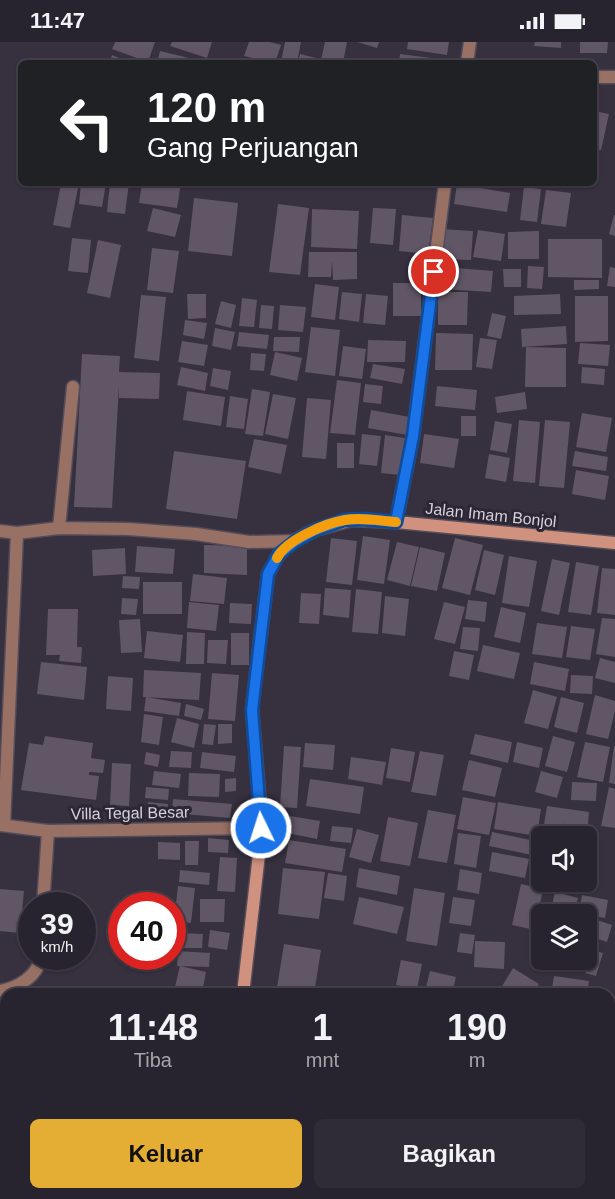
<!DOCTYPE html>
<html lang="id">
<head>
<meta charset="utf-8">
<style>
	:root { --surface:#28242f; --page:#302c37; --text:#f1f3f6; --muted:#a5a4aa; --line:#44414b; --accent:#e4ae35 }
	body { margin:0; font-family:Arial,sans-serif; background:var(--page); color:var(--text); height:100vh; display:flex; flex-direction:column; font-size:22px; white-space:nowrap }
	* { box-sizing:border-box; margin:0 }
	p { font-size:20px; color:var(--muted) }
	.icon { flex:none; width:33px; height:33px; fill:none; stroke:currentColor; stroke-width:2; stroke-linecap:round; stroke-linejoin:round }
	.map { position:relative; flex:1; overflow:hidden }
	.panel { position:absolute; left:0px; top:946px; width:615px; height:212px; display:flex; flex-direction:column; background:var(--surface); border-radius:18px 18px 0 0; box-shadow:0 2px 4px #0004,0 0 0 2px var(--line) }
	.panel>* { flex:none }
	.guide { position:absolute; left:18px; top:18px; width:579px; height:126px; border-radius:9px; box-shadow:0 2px 4px #0004,0 0 0 2px var(--line); background:#202124; color:#fff; overflow:hidden }
	.fabs { position:absolute; left:531px; top:784px; display:grid; gap:12px }
	.fabs a { display:grid; place-items:center; width:66px; height:66px; border-radius:9px; background:var(--surface); box-shadow:0 2px 4px #0004,0 0 0 2px var(--line); font-size:30px }
	.speed { position:absolute; left:18px; top:850px; display:flex; gap:12px; font-size:30px; font-weight:700; text-align:center }
	.speed>* { display:grid; place-content:center; width:78px; height:78px; border-radius:50%; background:var(--surface); box-shadow:0 2px 4px #0004,0 0 0 2px var(--line); line-height:1 }
	.speed small { font-size:15px; font-weight:400 }
	.speed .limit { border:9px solid #d22; background:#fff; color:#111 }
	.pin { position:absolute; display:grid; place-items:center; width:51px; height:51px; color:#fff; margin:-26px; border:3px solid #fff; border-radius:50%; box-shadow:0 2px 6px #0007 }
	.me { position:absolute; width:66px; margin:-33px; rotate:356deg; stroke-linejoin:round; filter:drop-shadow(0 0 4px #0008) }
	.turn { display:flex; align-items:center; gap:21px; height:126px; padding:0 30px; font-size:27px }
	.turn .icon { width:78px; height:78px; stroke-width:2.5 }
	.turn b { display:block; font-size:42px; line-height:51px }
	.eta { display:flex; justify-content:space-evenly; align-items:center; height:102px; text-align:center }
	.eta b { font-size:36px; font-weight:800; line-height:42px }
	.primary-button { display:flex; gap:12px; margin-top:auto; padding:12px 30px }
	.primary-button a { flex:1; height:69px; border-radius:9px; background:var(--accent); color:#111; font-size:24px; font-weight:800; line-height:69px; text-align:center }
	.primary-button a+a { background:var(--page); color:var(--text) }
	.status { display:flex; justify-content:space-between; align-items:center; height:42px; padding:0 30px; background:var(--surface); direction:ltr }
	.status svg { height:16px; fill:currentColor }
	.map>svg:first-child { display:block }
	.building { fill:#615665 }
	.lines { fill:none; stroke-linecap:round; stroke-linejoin:round }
	.street-casing { stroke:#534d5b; stroke-width:15 }
	.secondary-casing { stroke:#534d5b; stroke-width:15 }
	.street { stroke:#987064; stroke-width:12 }
	.secondary { stroke:#d0927e; stroke-width:12 }
	.route-casing { stroke:#114b97; stroke-width:15 }
	.route { stroke:#1a73e8; stroke-width:10 }
	.slow { stroke:#f59e0b; stroke-width:10 }
	.labels { text-anchor:middle; dominant-baseline:central; stroke-width:6; stroke-linejoin:round; paint-order:stroke }
	.street-label { font-size:16px; fill:#d5d1db; stroke:#2c2635 }
</style>
</head>
<body>
<div class="status"><b>11:47</b><svg viewBox="0 0 49 12"><path d="M0 12V9h3v3zM5 12V6h3v6zM10 12V3h3v9zM15 12V0h3v12zM26 1h20v11H26zM47 4h2v5h-2z"/></svg></div>
<div class="map">
<svg width="615" height="1157" viewBox="0 0 615 1157">
	<rect width="100%" height="100%" fill="#36303f"/>
	<path class="building" d="M115,0H155L148,20L112,7Z
		M172,0H212L207,16L170,4Z
		M249,0H270L281,3L275,21L244,14Z
		M285,0H301L297,21L281,20Z
		M325,0H347L343,21L321,18Z
		M357,0H379L377,6Z
		M408,0H449L447,13L407,7Z
		M535,0H561V6L534,4Z
		M580,0H608L607,11H580Z
		M160,9L193,17L192,21H157Z
		M300,12L316,16L315,21H298Z
		M400,12L447,18V21H399Z
		M112,13L131,21H109Z
		M594,69L609,72L601,108L594,107Z
		M81,141H106L102,165L79,162Z
		M110,141H129L125,172L107,170Z
		M142,141H181L177,166L139,161Z
		M61,142L78,146L70,186L53,183Z
		M457,142L510,151L507,170L454,162Z
		M524,145L541,147L537,180L520,178Z
		M546,148L571,151L566,185L541,182Z
		M194,156L238,161L232,214L188,209Z
		M278,162L309,166L300,233L269,230Z
		M153,166L181,173L175,195L147,189Z
		M373,166L396,167L393,203L370,201Z
		M312,167L359,169L357,207L311,205Z
		M402,173L433,176L428,212L399,209Z
		M614,173H615V194L609,192Z
		M441,187L473,189L471,218L439,217Z
		M478,188L505,192L501,219L473,215Z
		M539,189V217H508V190Z
		M72,196L91,198L88,231L68,229Z
		M548,197H602V236L548,235Z
		M98,198L121,203L110,256L87,251Z
		M152,206L179,209L173,251L147,248Z
		M309,210H357V237L333,238L332,219L331,235H308Z
		M528,224L544,225L542,247L527,246Z
		M443,225L493,229L491,250L442,247Z
		M610,225L615,226V245L607,244Z
		M503,227H521V245H504Z
		M574,238H599V247L574,248Z
		M393,241H421V274H393Z
		M315,242L339,245L335,278L311,275Z
		M342,250L362,252L359,280L339,277Z
		M438,250H468L467,283H438Z
		M187,252H206V276L188,277Z
		M366,252L388,254L385,283L363,281Z
		M560,252L561,272L514,273V254Z
		M141,253L166,255L159,319L134,316Z
		M575,254H608V299L575,300Z
		M242,256L257,258L254,285L239,284Z
		M221,259L236,263L231,286L215,282Z
		M261,263L274,264L272,287L259,286Z
		M280,263L306,265L303,290L278,288Z
		M492,271L506,274L501,297L487,294Z
		M185,278L207,281L204,297L183,293Z
		M566,284L567,302L522,305L521,287Z
		M311,285L340,288L335,334L305,330Z
		M215,286L235,290L231,308L212,304Z
		M239,290L269,293L267,307L237,304Z
		M436,291L473,292L472,328H435Z
		M274,295H300L299,310L273,309Z
		M480,296L497,298L492,327L476,325Z
		M368,298L406,299L405,320H367Z
		M182,299L208,303L204,324L178,320Z
		M580,301L610,303L608,324L578,322Z
		M343,304L366,307L362,337L339,334Z
		M526,305L566,306V345H525Z
		M275,310L302,316L297,339L270,333Z
		M251,311L266,312L264,329L250,328Z
		M82,312L120,314L119,330L160,331L159,357L119,356V344L112,466L74,465Z
		M373,322L405,327L402,342L370,336Z
		M181,325L208,331L205,349L177,343Z
		M582,325L605,327L604,343L581,341Z
		M213,326L231,329L228,348L210,344Z
		M337,338L361,341L355,393L330,391Z
		M365,342L383,344L381,362L363,360Z
		M437,344L477,348L475,368L435,364Z
		M252,347L270,350L263,394L245,392Z
		M187,349L225,355L221,384L183,378Z
		M525,350L527,367L497,371L495,355Z
		M273,352L296,356L288,397L265,392Z
		M230,354L248,357L244,387L226,385Z
		M307,356L331,358L326,417L302,415Z
		M371,368L410,375L407,393L368,386Z
		M582,371L612,376L606,410L576,405Z
		M461,374H476V394H461Z
		M519,378L540,380L535,441L513,439Z
		M545,378L570,380L564,446L539,444Z
		M495,379L512,382L507,411L490,408Z
		M362,392L381,394L377,424L359,422Z
		M424,392L459,397L454,426L420,421Z
		M385,393L405,396L400,433L381,431Z
		M254,397L287,403L281,432L248,425Z
		M337,401H354V426H337Z
		M174,409L246,419L237,477L166,467Z
		M575,409L608,415L606,429L572,424Z
		M489,412L510,416L506,440L485,436Z
		M576,428L609,434L605,458L572,452Z
		M363,494L390,498L384,542L357,538Z
		M331,496L357,499L352,543L326,540Z
		M455,496L483,503L470,553L442,546Z
		M397,500L419,505L410,544L387,538Z
		M204,503L247,504V533L204,531Z
		M137,504L175,507L173,532L135,530Z
		M420,505L445,511L437,549L411,544Z
		M125,506L126,532L93,534L92,508Z
		M484,508L504,513L495,553L475,548Z
		M509,514L537,519L529,565L502,561Z
		M552,517L570,521L559,573L541,569Z
		M576,520L599,524L591,573L568,570Z
		M602,526L615,527V573L597,571Z
		M193,532L227,536L224,562L190,559Z
		M123,534L140,535L139,547L122,546Z
		M143,540H182V572H143Z
		M325,546L351,548L349,576L323,573Z
		M356,547L382,550L378,592L352,590Z
		M301,551L321,552L319,582L299,581Z
		M385,554L409,557L405,594L382,591Z
		M122,556L138,557L136,573L121,572Z
		M468,558L487,560L485,580L465,577Z
		M189,560L219,563L216,589L187,586Z
		M444,560L465,565L455,602L434,597Z
		M230,561L252,562L251,582L229,581Z
		M501,565L526,571L520,601L494,595Z
		M48,567H78L77,605H82L81,621L59,619L60,613H46Z
		M602,576L615,577V615L596,612Z
		M140,577L142,610L121,611L119,578Z
		M537,581L567,585L562,616L532,612Z
		M571,584L595,587L590,618L566,615Z
		M463,585L480,586L478,609L460,607Z
		M147,589L183,593L180,620L144,616Z
		M187,590L205,591L204,622H186Z
		M231,591H249V623H231Z
		M208,598H228L226,622L207,621Z
		M483,603L520,611L514,637L477,629Z
		M454,609L474,613L469,638L449,634Z
		M600,616L615,620V641L595,636Z
		M41,620L87,625L84,658L37,652Z
		M534,620L569,627L565,649L530,642Z
		M144,628L201,631L199,658L143,655Z
		M212,631L239,633L235,679L208,677Z
		M571,633L593,634L592,652L570,651Z
		M108,634L133,636L131,669L106,667Z
		M533,648L557,655L548,687L524,681Z
		M595,653L615,659V669L608,697L586,692Z
		M146,655L181,661L179,674L144,669Z
		M561,655L584,661L577,691L554,685Z
		M186,662L204,667L201,678L184,674Z
		M144,672L163,675L159,703L141,700Z
		M177,676L199,682L194,706L171,700Z
		M204,682L216,683L213,703L202,702Z
		M218,682H232V701L218,702Z
		M475,692L512,700L508,721L470,712Z
		M45,694L93,701L91,716L105,718L103,731L89,730V733L99,734L96,758L21,748L29,701L43,703Z
		M553,694L575,700L567,730L545,724Z
		M517,700L543,706L539,726L513,720Z
		M585,700L610,705L603,740L577,735Z
		M305,701L335,703L333,728L303,725Z
		M284,704L301,705L297,766L280,765Z
		M614,704H615V742L609,741Z
		M391,706L415,710L410,740L386,736Z
		M171,709L192,710L191,726L169,725Z
		M420,709L444,713L436,754L411,750Z
		M146,710L160,713L158,725L144,722Z
		M202,710L236,714L234,730L200,726Z
		M351,715L386,720L382,743L348,737Z
		M469,718L502,726L495,755L462,748Z
		M112,721L131,722L129,764L110,763Z
		M154,729L181,732L179,746L152,743Z
		M541,729L563,735L557,756L535,750Z
		M189,731L220,732L219,755L188,754Z
		M236,736V749L225,750V737Z
		M310,737L364,745L360,772L306,764Z
		M572,740L597,741L596,759L571,758Z
		M146,745L169,747L168,758L145,756Z
		M609,745L615,747V786L601,784Z
		M463,755L496,761L489,793L457,787Z
		M173,757L232,762L230,776L172,771Z
		M148,760L168,762L167,773L147,772Z
		M498,760L541,767L537,794L494,787Z
		M547,764L589,770L587,795H563L565,778L562,795H542Z
		M428,768L456,773L447,821L418,816Z
		M290,774L320,779L317,797L287,791Z
		M388,775L418,781L410,824L380,819Z
		M332,784L353,786L351,801L330,799Z
		M357,787L379,793L371,821L349,815Z
		M492,790L535,799L532,813L489,804Z
		M458,791L481,794L476,826L454,822Z
		M208,796L229,798L228,811L208,810Z
		M289,798L346,807L342,830L285,821Z
		M185,799H199L198,823H185Z
		M158,800L180,801V818L158,817Z
		M538,804H542V821L536,820Z
		M492,810L529,817L525,836L489,829Z
		M220,815L237,816L235,850L217,849Z
		M283,826L325,830L319,877L278,872Z
		M359,826L400,834L397,853L356,845Z
		M460,827L482,831L479,852L457,848Z
		M180,828L210,831L209,843L179,840Z
		M328,831L347,834L344,859L324,856Z
		M559,840H582L581,847L558,844Z
		M521,842L543,847L535,888L512,883Z
		M178,844L195,846L191,881L174,879Z
		M414,846L445,851L437,904L406,899Z
		M0,847L24,849L20,891L0,889Z
		M555,850L578,856L573,873H550Z
		M582,853L608,858L605,876L579,871Z
		M359,855L404,865L397,892L353,882Z
		M453,855L475,858L471,884L449,881Z
		M200,857H225L224,880H200Z
		M591,876L612,883L607,900L586,893Z
		M210,888L230,891L227,908L208,905Z
		M181,891L203,892L202,906H181Z
		M460,891L475,893L472,912L457,910Z
		M475,899L505,900L504,927L474,925Z
		M284,902L321,908L314,952H276Z
		M591,908L603,911L596,934L585,931Z
		M178,909L210,911L209,925L177,924Z
		M401,918L422,922L417,947L396,943Z
		M180,924L206,930L202,951L175,945Z
		M513,926L539,942L532,952H511L501,946Z
		M430,929L456,935L452,952L425,949Z
		M554,934L589,939L587,952H551Z
		M393,947L410,952H391Z
		M6,1038V1082H2L0,1039Z
		M609,1100L615,1101V1157L586,1153L609,1152Z
		M45,1152H71V1157H45Z
		M518,1152H555L554,1157H517Z"/>
	<g class="lines">
		<defs>
			<path id="street" d="M467,21L470,0
				M594,35H615
				M396,480L413,394L445,141
				M59,486L73,345
				M0,489L17,491L59,486L128,487L196,492L249,500L294,499
				M0,783L48,789L262,786
				M4,783L17,491
				M43,864L48,789
				M0,949C17,946 39,934 40,915"/>
			<path id="secondary" d="M243,952L262,786L252,667L268,532L279,512L294,499L315,488L352,478L396,480L615,501
				M187,1157L192,1152
				M205,1157L206,1152"/>
		</defs>
		<use href="#street" class="street-casing"/>
		<use href="#secondary" class="secondary-casing"/>
		<use href="#street" class="street"/>
		<use href="#secondary" class="secondary"/>
	</g>
	<g class="lines">
		<defs>
			<path id="route" d="M261,786L252,668L268,532L279,512L294,500L315,488L344,478L363,477L396,480L413,394L434,230"/>
		</defs>
		<use href="#route" class="route-casing"/>
		<use href="#route" class="route"/>
		<path class="slow" d="M277,516C286,498 326,481 345,478C362,475 380,479 396,480"/>
	</g>
	<g class="labels">
		<g class="street-label">
			<text transform="translate(491 473) rotate(6)">Jalan Imam Bonjol</text>
			<text transform="translate(130 771) rotate(-1)">Villa Tegal Besar</text>
		</g>
	</g>
</svg>
<div class="fabs">
<a><svg class="icon" aria-label="sound" viewBox="0 0 24 24"><path d="M4 9h4l5-4v14l-5-4H4zM17 9q2 3 0 6"/></svg></a>
<a><svg class="icon" aria-label="layers" viewBox="0 0 24 24"><path d="M12 4l9 5-9 5-9-5zM3 14l9 5 9-5"/></svg></a>
</div>
<div class="speed"><div>39<small>km/h</small></div><div class="limit">40</div></div>
<div class="pin" style="left:434px;top:230px;background:#d93025"><svg class="icon" aria-label="arrive" viewBox="0 0 24 24"><path d="M6 21V4h12l-3 4 3 4H6"/></svg></div>
<svg class="me" style="left:261px;top:786px" viewBox="-20 -20 40 40"><circle r="17" fill="#1a73e8" stroke="#fff" stroke-width="3"/><path d="M0-11L8 9 0 5-8 9z" fill="#fff"/></svg>
<div class="guide">
<div class="turn"><svg class="icon" aria-label="left" viewBox="0 0 24 24"><path d="M17 20v-9H6M10 6l-5 5 5 5"/></svg><div><b>120 m</b>Gang Perjuangan</div></div>
</div>
<section class="panel">
<div class="eta">
<div><b>11:48</b><p>Tiba</p></div>
<div><b>1</b><p>mnt</p></div>
<div><b>190</b><p>m</p></div>
</div>
<div class="primary-button"><a>Keluar</a><a>Bagikan</a></div>
</section>
</div>
</body>
</html>
